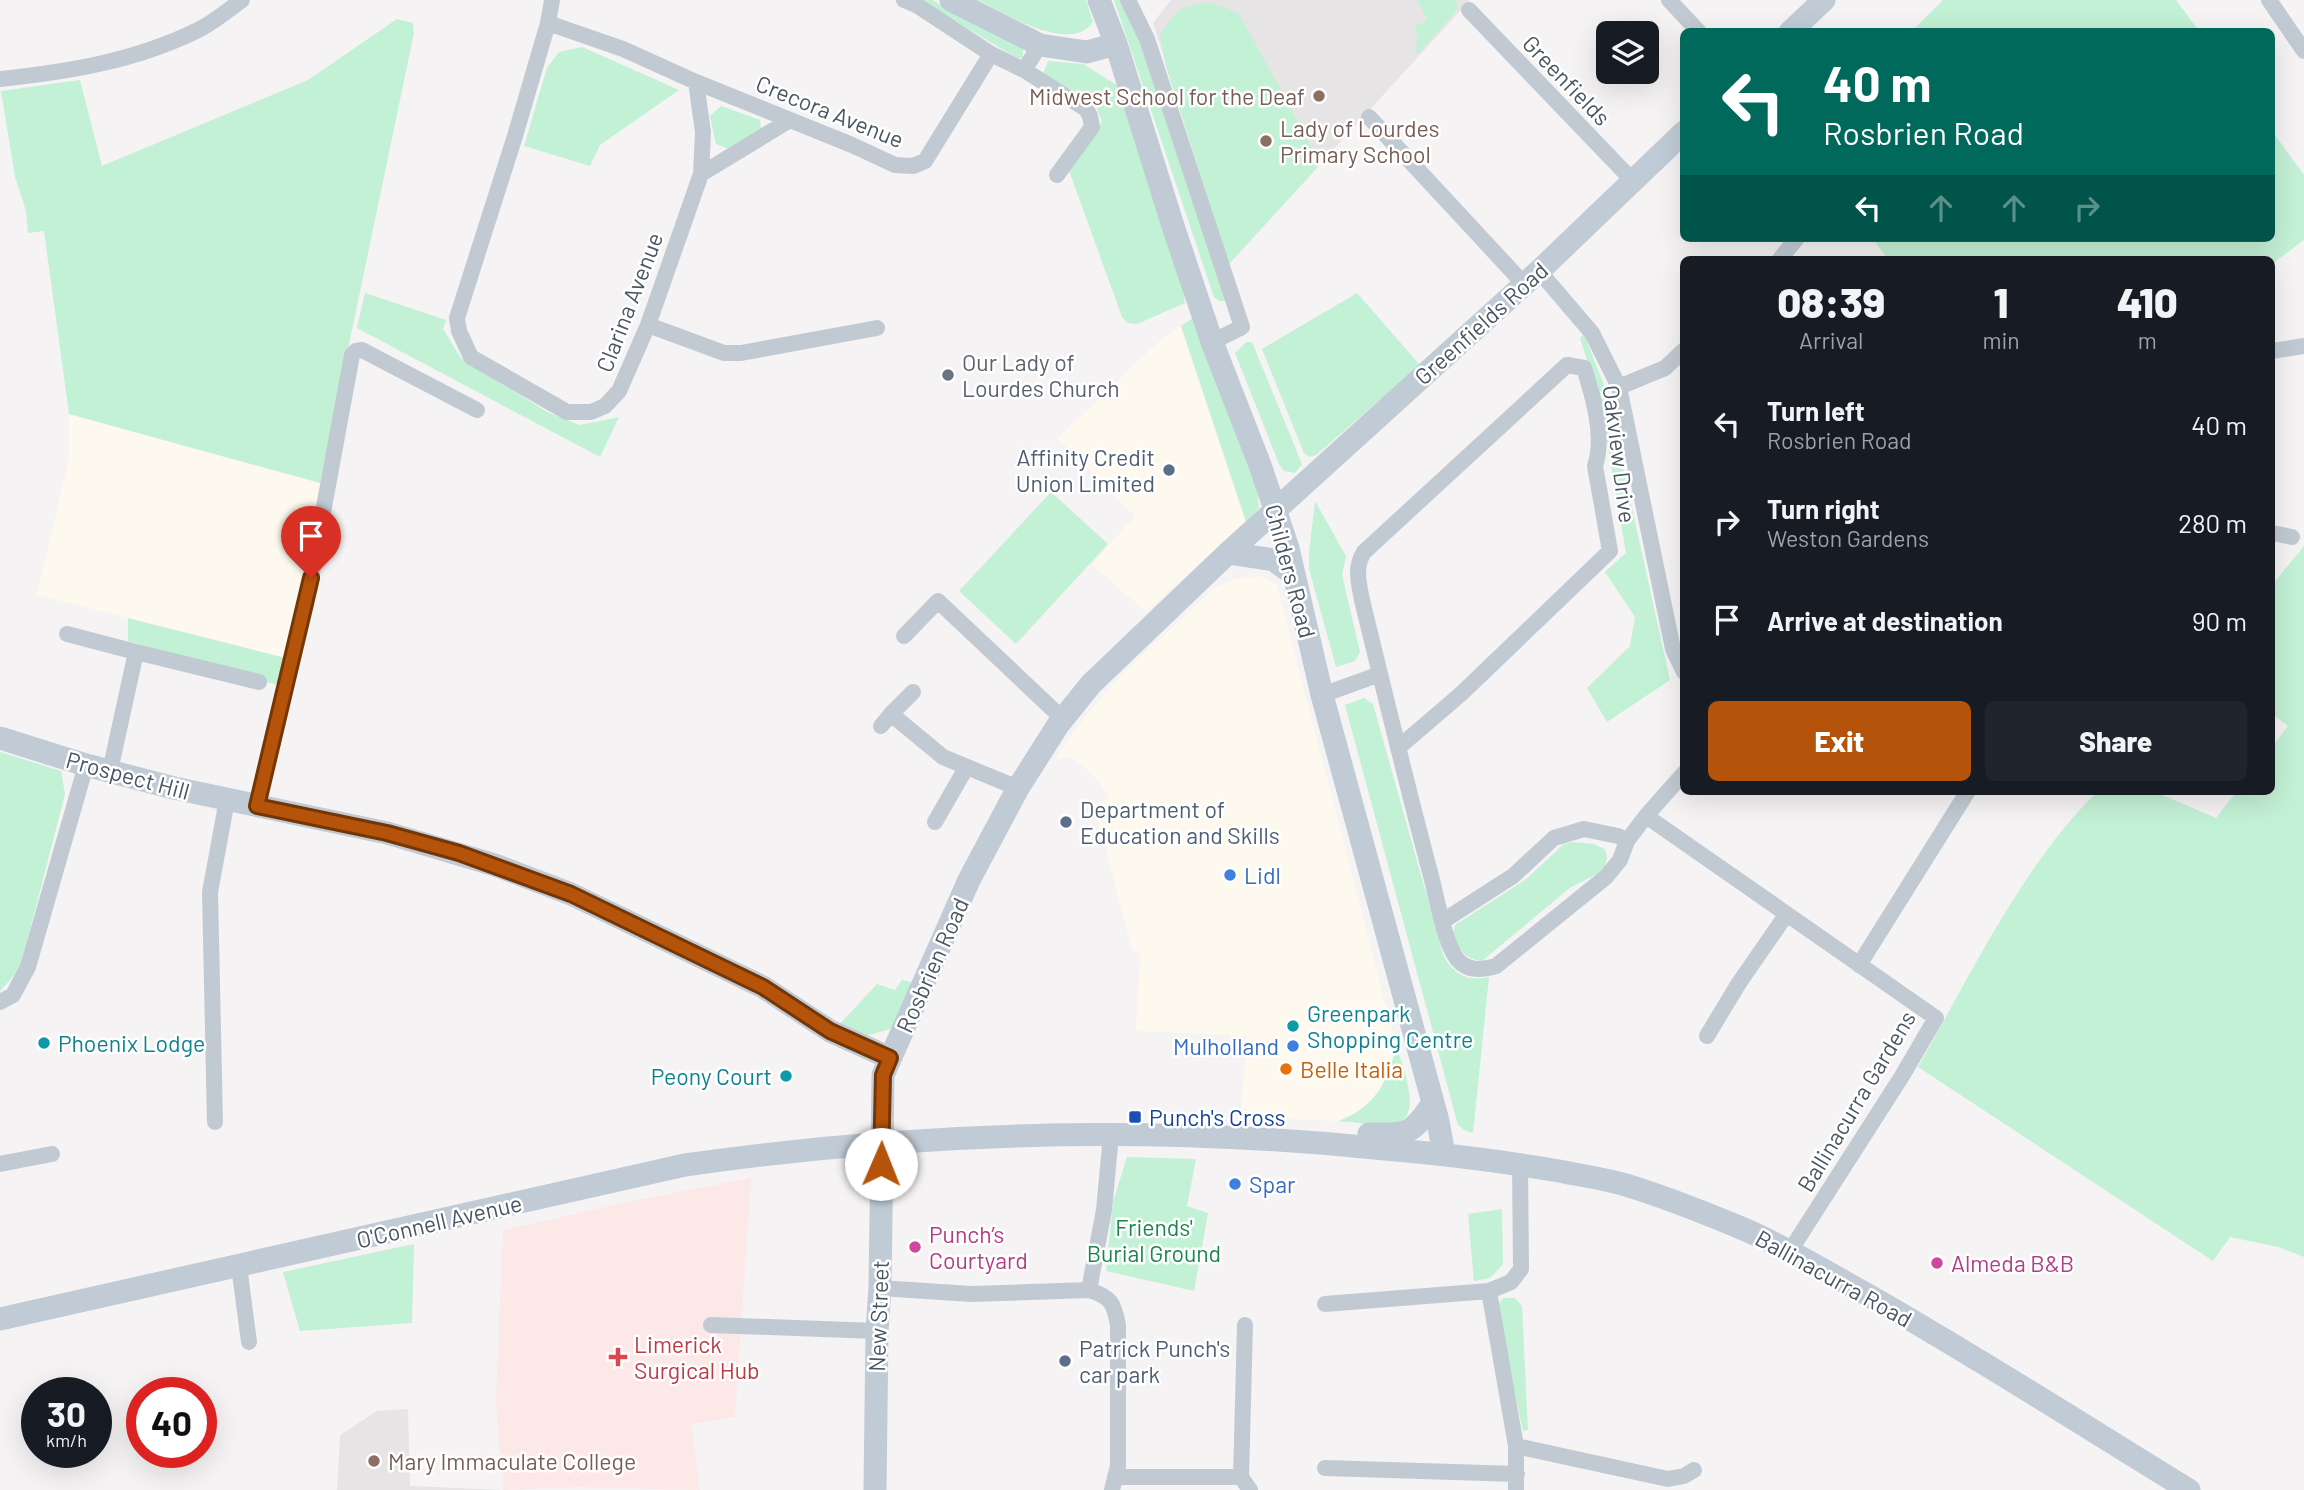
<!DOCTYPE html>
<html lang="en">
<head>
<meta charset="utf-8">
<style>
	:root { --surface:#171b24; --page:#20242c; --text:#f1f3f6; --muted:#9ea1a6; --accent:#b45309 }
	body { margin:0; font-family:Barlow,sans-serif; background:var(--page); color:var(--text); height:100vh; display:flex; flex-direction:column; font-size:26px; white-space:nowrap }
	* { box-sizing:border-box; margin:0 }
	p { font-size:23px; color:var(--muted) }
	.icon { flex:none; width:38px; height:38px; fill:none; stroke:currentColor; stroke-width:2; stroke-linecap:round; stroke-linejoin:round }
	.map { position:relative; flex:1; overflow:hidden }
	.side { position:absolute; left:1680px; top:256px; width:595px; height:539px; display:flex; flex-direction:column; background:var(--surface); border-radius:10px; box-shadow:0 7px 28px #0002 }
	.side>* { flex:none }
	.guide { position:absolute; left:1680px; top:28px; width:595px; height:214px; border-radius:10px; box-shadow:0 7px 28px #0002; background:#00695c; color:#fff; overflow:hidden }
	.fabs { position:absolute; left:1596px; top:21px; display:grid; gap:14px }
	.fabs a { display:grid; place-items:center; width:63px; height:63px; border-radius:10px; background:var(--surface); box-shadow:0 7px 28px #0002; font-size:35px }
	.speed { position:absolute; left:21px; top:1377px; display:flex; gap:14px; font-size:35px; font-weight:700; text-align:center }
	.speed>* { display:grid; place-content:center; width:91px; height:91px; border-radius:50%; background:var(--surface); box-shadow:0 7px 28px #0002; line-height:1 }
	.speed small { font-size:18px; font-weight:400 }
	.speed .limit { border:10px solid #d22; background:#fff; color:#111 }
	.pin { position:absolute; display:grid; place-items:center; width:60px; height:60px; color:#fff; margin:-72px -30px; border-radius:50% 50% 50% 0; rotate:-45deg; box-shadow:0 0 7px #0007 }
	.pin .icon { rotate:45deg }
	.me { position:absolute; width:77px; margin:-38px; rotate:1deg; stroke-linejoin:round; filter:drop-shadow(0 0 5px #0008) }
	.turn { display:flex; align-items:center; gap:24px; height:147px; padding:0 28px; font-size:32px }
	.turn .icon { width:91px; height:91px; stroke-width:2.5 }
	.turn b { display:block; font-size:49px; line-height:60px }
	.lanes { display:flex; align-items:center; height:66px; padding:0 28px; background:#0003; justify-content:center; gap:35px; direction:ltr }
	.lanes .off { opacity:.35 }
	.eta { display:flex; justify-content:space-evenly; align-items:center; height:119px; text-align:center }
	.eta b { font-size:42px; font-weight:800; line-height:49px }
	.button { display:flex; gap:14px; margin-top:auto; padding:14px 28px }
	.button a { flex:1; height:80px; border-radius:10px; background:var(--accent); color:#fff; font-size:28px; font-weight:800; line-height:80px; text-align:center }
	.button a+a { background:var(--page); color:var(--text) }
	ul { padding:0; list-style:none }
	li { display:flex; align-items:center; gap:21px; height:98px; padding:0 28px }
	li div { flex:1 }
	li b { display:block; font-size:26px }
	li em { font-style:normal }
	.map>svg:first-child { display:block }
	.commercial { fill:#fdf9ef }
	.education { fill:#e6e4e5 }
	.medical { fill:#fce8e6 }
	.green { fill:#c3f1d5 }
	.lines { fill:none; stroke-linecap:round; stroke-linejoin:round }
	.street { stroke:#c1cad2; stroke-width:16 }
	.secondary { stroke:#c1cbd6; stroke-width:23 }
	.route-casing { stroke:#753606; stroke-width:18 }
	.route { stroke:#b45309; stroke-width:12 }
	.education-dot { fill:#8d6e63; stroke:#fff; stroke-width:2.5 }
	.worship-dot { fill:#6b7280; stroke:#fff; stroke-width:2.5 }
	.service-dot { fill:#5c6f8a; stroke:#fff; stroke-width:2.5 }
	.shop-dot { fill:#3f7fe0; stroke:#fff; stroke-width:2.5 }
	.culture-dot { fill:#0f9aa8; stroke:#fff; stroke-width:2.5 }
	.food-dot { fill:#e8710a; stroke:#fff; stroke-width:2.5 }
	.transit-dot { fill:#1a4fb4; stroke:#fff; stroke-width:2.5 }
	.hotel-dot { fill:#d1479c; stroke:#fff; stroke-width:2.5 }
	.health-dot { fill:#e0444e; stroke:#fff; stroke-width:2.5 }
	.labels { text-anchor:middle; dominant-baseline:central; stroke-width:5; stroke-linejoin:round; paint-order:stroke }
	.street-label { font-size:23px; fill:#4a5661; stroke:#fff }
	.education-label { font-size:23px; fill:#785e54; stroke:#fff; text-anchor:start }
	.worship-label { font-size:23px; fill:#5b616d; stroke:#fff; text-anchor:start }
	.service-label { font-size:23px; fill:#4e5e75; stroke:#fff; text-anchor:start }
	.shop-label { font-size:23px; fill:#366cbe; stroke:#fff; text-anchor:start }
	.culture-label { font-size:23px; fill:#0d838f; stroke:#fff; text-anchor:start }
	.food-label { font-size:23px; fill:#c56008; stroke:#fff; text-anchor:start }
	.transit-label { font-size:23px; fill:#164399; stroke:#fff; text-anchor:start }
	.park-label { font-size:23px; fill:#17864f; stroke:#fff }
	.hotel-label { font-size:23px; fill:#b23c85; stroke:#fff; text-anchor:start }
	.health-label { font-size:23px; fill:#be3a42; stroke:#fff; text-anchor:start }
</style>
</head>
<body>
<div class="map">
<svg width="2304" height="1490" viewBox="0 0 2304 1490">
	<rect width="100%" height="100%" fill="#f5f3f3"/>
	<path class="commercial" d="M1181,326L1246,522L1146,612L1092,565L1135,516L1058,438L1157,343Z
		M69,414L331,486L297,661L37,595L69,457Z
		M1261,576L1277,585L1396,1045L1391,1068L1384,1085L1373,1098L1355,1113L1338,1121L1240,1117L1247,1036L1136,1031L1140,954L1132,950L1094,804L1109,798L1098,781L1078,762L1069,757L1055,759L1085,717L1125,671L1217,586L1238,578Z"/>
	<path class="education" d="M1171,0H1470L1229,264L1153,23Z
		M408,1409L410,1486L503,1490H337L340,1435L377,1411Z"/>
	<path class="medical" d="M751,1178L735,1417L691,1424L700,1490L577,1487L503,1490L496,1403L503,1230L628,1202Z"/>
	<path class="green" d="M920,0H932L1023,49V58H1017Z
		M978,0H1086L1093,22C1071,55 1004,13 978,0Z
		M1114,0H1121L1137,30L1227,301H1219L1214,297Z
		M1417,0H1454L1458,4L1456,11L1417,55L1415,52L1418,38L1415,26L1428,20Z
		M1943,0H2176L2199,31H1912Z
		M1210,3L1222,6L1239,14L1312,147V161L1317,168L1229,264L1166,67L1160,34C1179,9 1178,6 1210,3Z
		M397,19L413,23L414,33L320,483L69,414L44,231L28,233L26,211L15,177L1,91L80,80L102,166L308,80Z
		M582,47L679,90L600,145L590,166L524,146L547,68L559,52Z
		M1048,61L1083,64L1117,85L1180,268L1185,303L1137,324L1128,323L1122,317L1068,168L1102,122L1095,104L1043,74Z
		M721,106L760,120L761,129L729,149L716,144L710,116Z
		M2272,131L2304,175V240L2272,264V259H1888L1872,238H2272Z
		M365,293L446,320L443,329L461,358L547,412L580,425L619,417L600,457L357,328Z
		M1357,293L1420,365L1316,455L1309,457L1304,453L1262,349Z
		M1196,316L1256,481L1259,508L1246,522L1181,326Z
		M1584,334L1606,390L1670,680L1607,722L1587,688L1630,646L1635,617L1605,572L1626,553L1600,401L1580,338Z
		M1246,342H1252L1302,464L1295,473L1284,471L1279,464L1235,353Z
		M1051,492L1108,544L1016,644L959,591Z
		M1315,501L1346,556L1342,575L1360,652L1355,661L1336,667L1309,569V553Z
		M2304,546V1257L2278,1247L2230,1237L2213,1261L1918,1067C1970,976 2023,864 2098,791H2153L2216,818L2237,791H2272V747L2288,726L2272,714V585Z
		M128,618L297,661L291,689L128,641Z
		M1364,698L1373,704L1444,957C1455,976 1468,981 1489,977L1473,1133L1464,1130L1458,1125L1345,705Z
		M0,752L61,771L65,794L20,969L0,991Z
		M1573,842L1593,844L1605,849L1607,857L1605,867L1597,874L1571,887L1482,961C1465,959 1461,951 1452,936L1455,925L1525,880L1564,844Z
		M902,980L914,983L893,1028L866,1036L838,1026L877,984L895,990Z
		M1396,1045C1401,1063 1426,1120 1393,1124C1376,1126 1355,1122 1338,1121C1374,1109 1389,1081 1396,1045Z
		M1127,1157L1196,1159L1187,1206L1208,1213L1194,1291L1106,1271L1113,1202Z
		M1502,1209L1503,1264L1490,1278L1474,1281L1468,1214Z
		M414,1244L412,1323L300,1331L283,1272Z
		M1503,1298H1515L1522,1306L1528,1430L1523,1431L1496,1308Z"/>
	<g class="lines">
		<path class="street" d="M552,0L548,23L515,136L457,318L459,331L471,357L567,412H591L605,406L619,391L648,325L701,174L703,132L696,82
			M904,0L918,6L991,54
			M1128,0L1147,39L1242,327L1212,342
			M1669,0L1699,32
			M2269,0L2304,51
			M1469,10L1633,181
			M548,23L623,49L696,82L852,145L895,165L913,166L925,161L991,54L1024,70L1040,45
			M1024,70L1086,109L1090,116L1092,127L1057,175
			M0,79C67,72 136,61 198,30C213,23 228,10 242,0
			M1369,117L1524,284
			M701,174L790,120
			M1780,259L1797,238
			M1539,271L1592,333L1619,387
			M648,325L724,353H741L877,328
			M1684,350L1665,368L1619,387L1673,649L1684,672
			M2272,351L2304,346
			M2272,533L2292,537
			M67,634L136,652L110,771
			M904,636L938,601L1063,719
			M136,652L259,682
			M1322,695L1380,674
			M891,714L913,692
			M881,726L891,714L943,757L1018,788
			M1398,748L1462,693L1610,551L1595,466C1605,437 1593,396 1584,368L1567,365L1364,552C1354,567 1359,584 1362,600C1384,691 1406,782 1430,872C1436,894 1444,942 1457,959C1468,972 1482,970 1496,966L1606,877L1620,860L1627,841L1646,816L1684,773
			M257,806L306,605L352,355L356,351L362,350L477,410
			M1646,816L1936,1018L1902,1076L1790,1251
			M935,822L966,768
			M1443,921L1513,876L1554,838L1584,829L1618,836L1627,841
			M1859,965L1968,791
			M0,1002L13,995L28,967L86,765
			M1707,1036L1739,983L1786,915
			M215,1122L210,892L227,800
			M0,1164L52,1154
			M239,1266L249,1342
			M880,1288L971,1294L1089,1290L1104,1210L1111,1135
			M1089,1290C1111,1297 1114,1303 1118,1325V1466L1112,1490
			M1489,1291L1516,1446V1490
			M1325,1304L1489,1291L1511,1282L1521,1269L1520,1165
			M711,1325L877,1331
			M1245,1325L1241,1477L1250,1490
			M1516,1446L1668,1479L1684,1476L1694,1470
			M1325,1468L1517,1474
			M1115,1477H1241"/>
		<path class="secondary" d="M951,0L1040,45L1087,52L1116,44
			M1099,0L1116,44L1173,226L1212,342L1260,465L1288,548L1322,695L1438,1121L1444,1155
			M1790,32L1824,0
			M1228,553L1274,560L1294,575
			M0,738L86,765L174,788L387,833L495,865L571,894L763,987L830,1031L890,1058
			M1369,1134C1408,1134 1411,1136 1433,1103
			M0,1319L685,1165C916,1132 1153,1125 1385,1149C1444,1154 1501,1161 1559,1171C1583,1176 1607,1179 1629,1186C1665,1197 1700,1211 1734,1225C1781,1244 1824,1271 1868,1295C1977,1357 2083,1425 2189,1490
			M875,1490L877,1331L880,1288L883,1075L969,880L1018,788L1058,725L1091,684L1228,553L1539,271L1684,132"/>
	</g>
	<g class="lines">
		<defs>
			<path id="route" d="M311,578L257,806L387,833L459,853L571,894L763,987L830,1031L890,1058L883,1075L881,1164"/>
		</defs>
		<use href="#route" class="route-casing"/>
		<use href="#route" class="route"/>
	</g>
	<g class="education-dot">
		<circle cx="1319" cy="96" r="7"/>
		<circle cx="1266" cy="141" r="7"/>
		<circle cx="374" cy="1461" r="7"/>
	</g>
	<circle class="worship-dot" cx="948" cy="375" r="7"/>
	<g class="service-dot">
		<circle cx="1169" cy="470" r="7"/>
		<circle cx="1066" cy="822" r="7"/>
		<circle cx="1065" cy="1361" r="7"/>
	</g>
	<g class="shop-dot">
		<circle cx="1230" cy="875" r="7"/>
		<circle cx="1293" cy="1046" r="7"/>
		<circle cx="1235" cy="1184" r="7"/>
	</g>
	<g class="culture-dot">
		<circle cx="1293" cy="1026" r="7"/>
		<circle cx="44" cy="1043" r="7"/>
		<circle cx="786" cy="1076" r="7"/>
	</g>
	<circle class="food-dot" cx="1286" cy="1069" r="7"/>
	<rect class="transit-dot" x="1128" y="1110" width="14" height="14" rx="3.5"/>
	<g class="hotel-dot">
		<circle cx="915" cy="1247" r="7"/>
		<circle cx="1937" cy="1263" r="7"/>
	</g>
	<path class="health-dot" d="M614.5 1346.5h7v7h7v7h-7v7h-7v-7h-7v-7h7z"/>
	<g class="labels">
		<g class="street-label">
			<text transform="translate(1567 80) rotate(46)">Greenfields</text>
			<text transform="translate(830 111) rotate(22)">Crecora Avenue</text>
			<text transform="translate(629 302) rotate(-69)">Clarina Avenue</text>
			<text transform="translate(1481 323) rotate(-42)">Greenfields Road</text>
			<text transform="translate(1620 454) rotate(83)">Oakview Drive</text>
			<text transform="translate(1291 571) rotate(75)">Childers Road</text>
			<text transform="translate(128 775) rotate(15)">Prospect Hill</text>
			<text transform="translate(932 965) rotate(-66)">Rosbrien Road</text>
			<text transform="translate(1856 1101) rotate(-59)">Ballinacurra Gardens</text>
			<text transform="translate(439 1221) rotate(-13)">O'Connell Avenue</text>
			<text transform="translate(1834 1278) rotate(29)">Ballinacurra Road</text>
			<text transform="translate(878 1316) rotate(-88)">New Street</text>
		</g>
		<g class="education-label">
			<text x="1305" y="96" text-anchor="end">Midwest School for the Deaf</text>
			<text x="1280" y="128">Lady of Lourdes<tspan x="1280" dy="26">Primary School</tspan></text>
			<text x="388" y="1461">Mary Immaculate College</text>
		</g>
		<g class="worship-label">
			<text x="962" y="362">Our Lady of<tspan x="962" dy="26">Lourdes Church</tspan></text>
		</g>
		<g class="service-label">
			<text x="1155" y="457" text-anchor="end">Affinity Credit<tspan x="1155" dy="26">Union Limited</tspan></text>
			<text x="1080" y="809">Department of<tspan x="1080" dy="26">Education and Skills</tspan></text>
			<text x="1079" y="1348">Patrick Punch's<tspan x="1079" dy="26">car park</tspan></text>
		</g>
		<g class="shop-label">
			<text x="1244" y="875">Lidl</text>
			<text x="1279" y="1046" text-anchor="end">Mulholland</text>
			<text x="1249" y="1184">Spar</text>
		</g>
		<g class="culture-label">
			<text x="1307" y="1013">Greenpark<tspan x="1307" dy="26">Shopping Centre</tspan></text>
			<text x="58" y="1043">Phoenix Lodge</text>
			<text x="772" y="1076" text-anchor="end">Peony Court</text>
		</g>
		<g class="food-label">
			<text x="1300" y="1069">Belle Italia</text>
		</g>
		<g class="transit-label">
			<text x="1149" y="1117">Punch's Cross</text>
		</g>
		<g class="park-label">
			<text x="1154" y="1227">Friends'<tspan x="1154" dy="26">Burial Ground</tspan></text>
		</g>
		<g class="hotel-label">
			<text x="929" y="1234">Punch’s<tspan x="929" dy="26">Courtyard</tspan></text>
			<text x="1951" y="1263">Almeda B&amp;B</text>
		</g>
		<g class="health-label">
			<text x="634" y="1344">Limerick<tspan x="634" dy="26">Surgical Hub</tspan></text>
		</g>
	</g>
</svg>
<div class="fabs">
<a><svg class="icon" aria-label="layers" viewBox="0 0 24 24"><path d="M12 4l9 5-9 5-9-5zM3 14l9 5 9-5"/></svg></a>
</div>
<div class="speed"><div>30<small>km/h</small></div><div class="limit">40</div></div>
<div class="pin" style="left:311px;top:578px;background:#d93025"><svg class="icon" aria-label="arrive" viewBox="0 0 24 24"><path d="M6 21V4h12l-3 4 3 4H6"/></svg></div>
<svg class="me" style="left:881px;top:1164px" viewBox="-20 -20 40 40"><circle r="19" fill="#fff"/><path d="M0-13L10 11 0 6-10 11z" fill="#b45309"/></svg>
<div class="guide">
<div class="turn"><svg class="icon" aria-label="left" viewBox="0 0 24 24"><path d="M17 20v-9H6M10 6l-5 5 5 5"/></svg><div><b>40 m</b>Rosbrien Road</div></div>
<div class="lanes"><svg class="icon" aria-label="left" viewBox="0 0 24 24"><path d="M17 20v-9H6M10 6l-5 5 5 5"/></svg><svg class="icon off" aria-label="ahead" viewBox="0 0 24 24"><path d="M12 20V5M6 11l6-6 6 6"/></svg><svg class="icon off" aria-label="ahead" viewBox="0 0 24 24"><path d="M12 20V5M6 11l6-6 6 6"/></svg><svg class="icon off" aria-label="right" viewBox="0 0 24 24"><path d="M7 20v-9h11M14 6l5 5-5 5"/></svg></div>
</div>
<section class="side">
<div class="eta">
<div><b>08:39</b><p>Arrival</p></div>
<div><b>1</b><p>min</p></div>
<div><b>410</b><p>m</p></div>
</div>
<ul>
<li><svg class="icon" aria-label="left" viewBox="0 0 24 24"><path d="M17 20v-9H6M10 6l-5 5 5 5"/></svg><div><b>Turn left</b><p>Rosbrien Road</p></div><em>40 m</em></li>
<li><svg class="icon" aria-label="right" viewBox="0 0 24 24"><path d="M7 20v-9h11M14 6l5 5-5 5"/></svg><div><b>Turn right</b><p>Weston Gardens</p></div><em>280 m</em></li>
<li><svg class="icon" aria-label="arrive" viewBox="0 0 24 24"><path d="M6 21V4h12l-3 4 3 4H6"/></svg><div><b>Arrive at destination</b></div><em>90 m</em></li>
</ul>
<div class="button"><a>Exit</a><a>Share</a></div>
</section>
</div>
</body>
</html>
